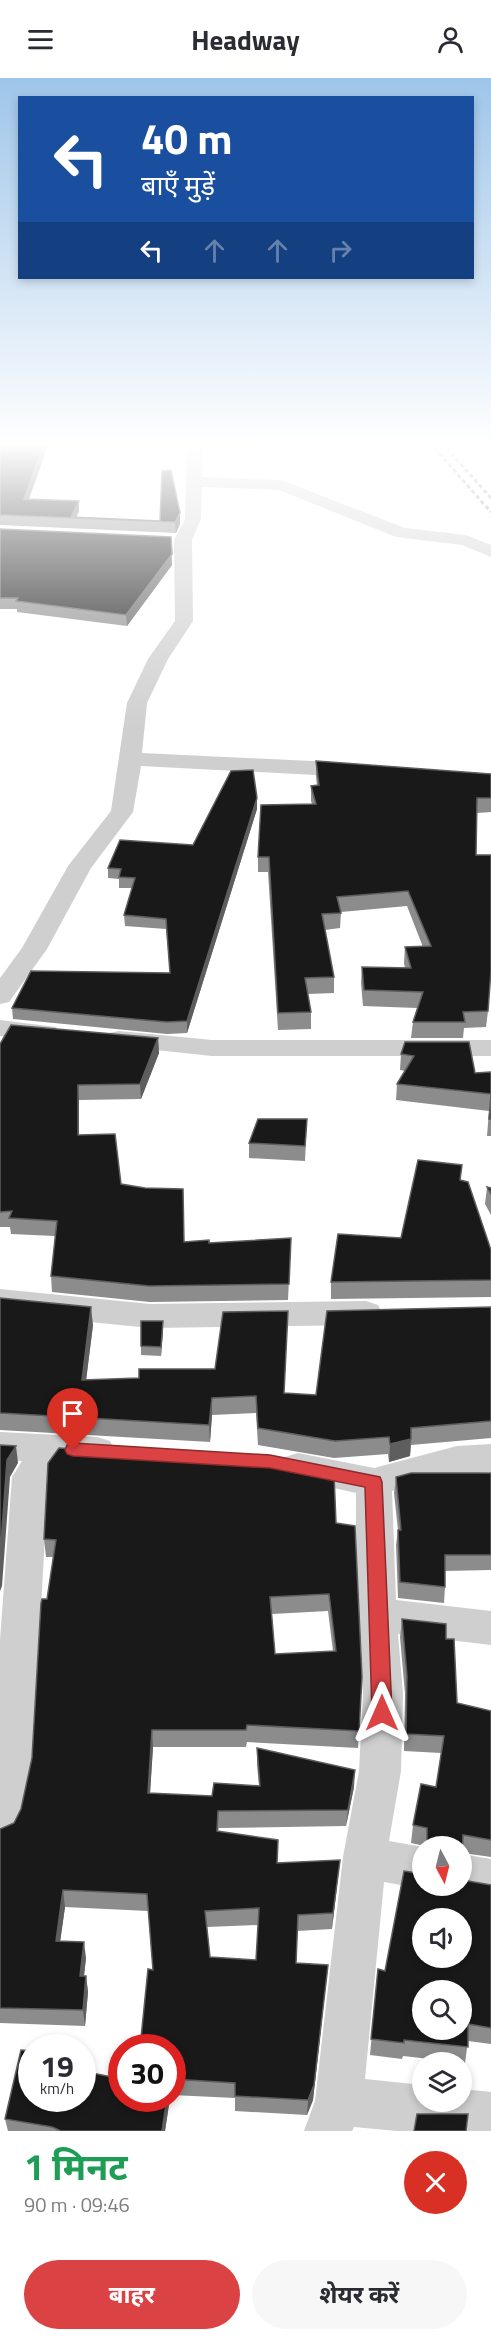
<!DOCTYPE html>
<html lang="hi">
<head>
<meta charset="utf-8">
<style>
	:root { --surface:#fff; --page:#f7f7f7; --text:#2b2b33; --muted:#7c7c81; --accent:#da4244 }
	body { margin:0; font-family:"Titillium Web","Noto Sans Devanagari",sans-serif; background:var(--page); color:var(--text); height:100vh; display:flex; flex-direction:column; font-size:22px; white-space:nowrap }
	* { box-sizing:border-box; margin:0 }
	p { font-size:20px; color:var(--muted) }
	.icon { flex:none; width:33px; height:33px; fill:none; stroke:currentColor; stroke-width:2; stroke-linecap:round; stroke-linejoin:round }
	.map { position:relative; height:2053px; overflow:hidden }
	.panel { display:flex; flex-direction:column; background:var(--surface); flex:1 }
	.panel>* { flex:none }
	.banner { position:absolute; left:18px; top:18px; width:456px; height:183px; border-radius:0px; box-shadow:0 3px 9px #0003; background:#1a4fa0; color:#fff; overflow:hidden }
	.needle { width:39px; rotate:173deg }
	.controls { position:absolute; left:412px; top:1758px; display:grid; gap:12px }
	.controls a { display:grid; place-items:center; width:60px; height:60px; border-radius:50%; background:var(--surface); box-shadow:0 3px 9px #0003; font-size:30px }
	.speed { position:absolute; left:18px; top:1956px; display:flex; gap:12px; font-size:30px; font-weight:700; text-align:center }
	.speed>* { display:grid; place-content:center; width:78px; height:78px; border-radius:50%; background:var(--surface); box-shadow:0 3px 9px #0003; line-height:1 }
	.speed small { font-size:15px; font-weight:400 }
	.speed .limit { border:9px solid #d22; background:#fff; color:#111 }
	.pin { position:absolute; display:grid; place-items:center; width:51px; height:51px; color:#fff; margin:-62px -26px; border-radius:50% 50% 50% 0; rotate:-45deg; box-shadow:0 0 6px #0007 }
	.pin .icon { rotate:45deg }
	.me { position:absolute; width:66px; margin:-33px; rotate:0deg; stroke-linejoin:round; filter:drop-shadow(0 0 4px #0008) }
	.turn { display:flex; align-items:center; gap:21px; height:126px; padding:0 24px; font-size:27px }
	.turn .icon { width:78px; height:78px; stroke-width:2.5 }
	.turn b { display:block; font-size:42px; line-height:51px }
	.lanes { display:flex; align-items:center; height:57px; padding:0 24px; background:#0003; justify-content:center; gap:30px; direction:ltr }
	.lanes .off { opacity:.35 }
	.round { display:grid; place-items:center; flex:none; width:63px; height:63px; border-radius:32px; background:var(--page) }
	.headline { display:flex; align-items:center; justify-content:space-between; height:102px; padding:0 24px }
	h1 { font-size:36px; font-weight:700; line-height:45px; color:#1e9e55 }
	.primary-button { display:flex; gap:12px; margin-top:auto; padding:12px 24px }
	.primary-button a { flex:1; height:69px; border-radius:36px; background:var(--accent); color:#fff; font-size:24px; font-weight:700; line-height:69px; text-align:center }
	.primary-button a+a { background:var(--page); color:var(--text) }
	header { display:flex; justify-content:space-between; align-items:center; height:78px; padding:0 24px; background:var(--surface); font-size:27px; font-weight:700 }
	.map>svg:first-child { display:block }
	.lines { fill:none; stroke-linecap:round; stroke-linejoin:round }
	.street { fill:#cfcfcf; fill-rule:evenodd }
	.rail { stroke:#878787; stroke-width:3; stroke-dasharray:4 3; stroke-linecap:butt }
	.wall { fill:#8c8c8c; fill-rule:evenodd }
	.shaded-wall { fill:#5e5e5e }
	.building { fill:#191919; stroke:#5e5e5e; stroke-width:1.5; fill-rule:evenodd }
	.route { fill:#da4244; stroke:#8e2b2c; stroke-width:1.5 }
</style>
</head>
<body>
<header><svg class="icon" aria-label="menu" viewBox="0 0 24 24"><path d="M4 6h16M4 12h16M4 18h16"/></svg>Headway<svg class="icon" aria-label="person" viewBox="0 0 24 24"><circle cx="12" cy="8" r="4"/><path d="M4 21q1-7 8-7t8 7"/></svg></header>
<div class="map">
<svg width="491" height="2053" viewBox="0 0 491 2053">
	<rect width="100%" height="100%" fill="#fff"/>
	<g class="lines">
		<path class="street" d="M187,365H203L202,399L281,402L405,450L466,457L491,467V479L462,467L396,459L279,412L202,409L201,441L192,462L193,543L168,581L147,625L142,675L354,685L362,687L365,692L362,697L354,699L141,688L133,734L91,790L47,871L9,924L0,926V900L22,870L68,788L111,733L127,625L148,581L175,543L174,462L185,441Z
			M0,942L56,949L60,955L56,961L46,963L0,958Z
			M119,953L212,962H491V978H212L109,967L105,961L109,955Z
			M0,1211L150,1226L366,1223L378,1227L382,1235L378,1243L366,1247L150,1250L0,1235Z
			M0,1354L97,1359L110,1363L115,1373L110,1383L97,1387L61,1385L48,1402L32,1696L21,1747L15,1761L0,1767V1562L12,1399L22,1383L0,1382Z
			M491,1366V1394L457,1396L392,1413L396,1522L491,1533V1567L398,1556L403,1616L401,1693L389,1763L423,1769V1808H432L423,1811L384,1804L365,2001L423,2007V2024H462V2011L491,2014V2053H397L354,2049L352,2053H304L315,2023L343,1779L359,1693L363,1616L356,1504V1415L285,1399L280,1389L285,1379L298,1375L374,1390L457,1368Z
			M462,1776L491,1781V1823L462,1818L446,1812L445,1808H462Z"/>
		<path class="rail" d="M430,365L491,434
			M442,365L491,420"/>
	</g>
	<path class="wall" d="M0,365H49L29,421L79,423V433L76,439L160,443L180,435V446L176,455L0,447Z
		M0,451L172,487L127,548L17,534V531H0Z
		M316,683L491,696V734L477,735L476,777L488,933L486,949L464,950L463,960H411L413,944L417,930L363,928L361,905L362,889L405,890L404,885L405,869H423L407,828L341,834L340,850L325,852L334,899V915L308,916L311,934V951L278,952L268,794H258V779L312,726L311,723V708H317L316,698Z
		M257,731L187,955L167,956L13,941L12,930L170,895L166,851L125,848L124,837L132,810H119V801L108,800V790L193,767Z
		M158,960L159,975L141,1021L79,1022V1057L121,1106L184,1164L209,1165L291,1160L288,1222L150,1224L52,1214L51,1198L55,1158L11,1156L10,1149H0V966Z
		M405,964L475,995L491,994V1058H487L489,1033L396,1022L397,1006L405,993L400,992L401,976Z
		M307,1041L305,1083L249,1080V1065Z
		M461,1102L491,1172V1219L331,1221V1204L401,1160Z
		M487,1109L491,1110V1137L485,1126Z
		M0,1220L93,1247L86,1302L316,1317L491,1229V1360L411,1367L410,1378L389,1384L388,1376L334,1380L258,1367L256,1335L212,1337L210,1364L0,1352Z
		M163,1243V1252L161,1278L141,1277V1268Z
		M491,1395V1492L445,1493V1509L444,1525L398,1520L396,1467L398,1452L394,1415L396,1399Z
		M336,1445L362,1599L358,1670L247,1664L246,1669H153L150,1715L212,1718L259,1708L257,1687V1670L354,1709L346,1748L219,1750L218,1753L278,1785L340,1782L332,1851L297,1853L296,1885L328,1887L313,2022L307,2037L235,2033V2020L172,2017V1970L153,1892L148,1833L65,1829L60,1863L86,1880L84,1898H86L88,1914L85,1948L0,1945V1751L14,1745L21,1731L32,1680L47,1521L53,1479H46L44,1461ZM328,1533L333,1573L275,1576L272,1536ZM258,1847L256,1882L210,1879L207,1849Z
		M402,1541L446,1561L457,1625L491,1633V1779L463,1775L462,1791V1768H425L411,1765L413,1747L436,1709L441,1675L404,1673L405,1616L400,1559Z
		M464,1803L491,1807V1966L468,1963L465,1985L403,1978L402,1981L370,1977L378,1891L385,1893Z
		M32,2020H170L165,2053H8L5,2041Z"/>
	<path class="shaded-wall" d="M44,365H49L25,431L24,421Z
		M79,423V433L76,440L71,439Z
		M180,435V446L176,455L175,444Z
		M171,459L172,487L127,548L126,537Z
		M257,720V731L187,955V943Z
		M158,960L159,975L141,1021L140,1006Z
		M78,1007L79,1022V1072L78,1057Z
		M91,1229L93,1247L84,1319L82,1302Z
		M163,1243V1252L161,1278V1269Z
		M212,1320V1337L210,1364L209,1347Z
		M411,1361L410,1378L389,1384L390,1366Z
		M16,1368L18,1385L10,1399L2,1508L0,1513V1481L7,1382Z
		M152,1652L153,1669L149,1732L148,1715Z
		M355,1692L354,1709L346,1748L348,1732Z
		M340,1782L338,1799L332,1851L333,1835Z
		M63,1812L65,1829L58,1879L56,1863Z
		M84,1864L86,1880L82,1914L80,1898Z
		M328,1887L313,2022L307,2037L308,2022Z
		M86,1898L88,1914L85,1948L83,1932Z
		M167,2020H170L165,2053H162Z"/>
	<path class="building" d="M0,365H44L24,421L79,423L71,439L160,443L162,393L171,392L180,435L175,444L0,437Z
		M0,451L171,459L172,476L126,537L16,523L18,520H0Z
		M316,683L491,696V720H477L476,777H491V893L488,933L463,934L465,944H413L423,914L364,912L362,889L411,890L405,869L431,868L408,813L337,819L341,835L322,836L334,899L305,900L311,934L278,935L269,779H258L261,727L316,726L311,708L319,707Z
		M253,692L257,720L187,943L167,944L12,930L31,893L170,895L166,841L124,837L135,800L119,799L121,791L108,790L120,762L193,767L231,693Z
		M11,947L158,960L140,1006L78,1007V1057L115,1056L121,1106L145,1110L183,1111L184,1164L209,1162V1165L291,1160L289,1206L149,1208L51,1198L57,1143L9,1140L12,1133L0,1134V966Z
		M405,964H469L475,995L491,994V1041H489L491,1016L397,1006L414,978L401,976Z
		M258,1041H307L305,1068L249,1065Z
		M418,1082L462,1087L460,1102L468,1104L491,1172V1202L331,1204L338,1156L401,1160Z
		M487,1109L491,1110V1116Z
		M0,1220L91,1229L82,1302L139,1300V1291H215L223,1234L288,1233L284,1315L316,1317L327,1233L491,1229V1343L411,1350V1361L390,1366L389,1359L335,1363L258,1350L256,1318L212,1320L209,1347L0,1335Z
		M141,1243H163L161,1269L141,1268Z
		M0,1367L16,1368L7,1382L0,1481Z
		M59,1370L270,1383L334,1396L336,1445L355,1448L362,1599L359,1653L247,1647L246,1652H152L148,1715L212,1718L214,1705L260,1708L257,1670L355,1692L348,1732L218,1733L217,1753L278,1762L277,1785L340,1782L333,1835L298,1837L296,1885L328,1887L314,2007L308,2022L235,2018V2005L172,2001V1970H140L148,1891L153,1892L147,1816L63,1812L56,1863L84,1864L80,1898H86L83,1932L0,1930V1751L14,1745L21,1731L32,1680L41,1525L42,1521H47L56,1462L44,1461L48,1385ZM329,1516L336,1573L275,1576L270,1519ZM259,1830L256,1882L210,1879L205,1833Z
		M411,1395H491V1477H445V1509L400,1504L398,1452H401L396,1399Z
		M402,1541L446,1546V1561H454L457,1625L491,1633V1762L463,1757L462,1789V1768H427V1750L413,1747L421,1706L436,1709L444,1658L406,1656L407,1598Z
		M404,1793L423,1796V1808H462V1802L491,1807V1950L468,1946V1969L404,1962V1965L371,1961L378,1891L385,1893ZM423,1840H462V1880H423ZM423,1912H462V1952H423Z
		M21,1972L32,1973V2020H82V1993L122,2001V2020H167L162,2053H61L52,2049L5,2041Z
		M417,2036H468L466,2053H414Z"/>
	<linearGradient id="sky" x2="0" y2="1"><stop stop-color="#9ec5e9"/><stop offset="0.56" stop-color="#fff"/><stop offset="1" stop-color="#fff" stop-opacity="0"/></linearGradient>
	<rect width="491" height="653" fill="url(#sky)"/>
	<path class="route" d="M73,1365L270,1377L380,1399L382,1404L392,1635L389,1641L382,1644L375,1641L372,1635L365,1409L270,1390L73,1378L67,1376L65,1372L67,1367Z"/>
</svg>
<div class="controls">
<a><svg class="needle" viewBox="-14 -14 28 28"><path d="M0-13l5 13h-10z" fill="#e53935"/><path d="M0 13l5-13h-10z" fill="#7c7c81"/></svg></a>
<a><svg class="icon" aria-label="sound" viewBox="0 0 24 24"><path d="M4 9h4l5-4v14l-5-4H4zM17 9q2 3 0 6"/></svg></a>
<a><svg class="icon" aria-label="search" viewBox="0 0 24 24"><circle cx="10" cy="10" r="6"/><path d="M15 15l6 6"/></svg></a>
<a><svg class="icon" aria-label="layers" viewBox="0 0 24 24"><path d="M12 4l9 5-9 5-9-5zM3 14l9 5 9-5"/></svg></a>
</div>
<div class="speed"><div>19<small>km/h</small></div><div class="limit">30</div></div>
<div class="pin" style="left:73px;top:1372px;background:#d93025"><svg class="icon" aria-label="arrive" viewBox="0 0 24 24"><path d="M6 21V4h12l-3 4 3 4H6"/></svg></div>
<svg class="me" style="left:382px;top:1635px" viewBox="-20 -20 40 40"><path d="M0-17L14 15 0 8-14 15z" fill="#da4244" stroke="#fff" stroke-width="4"/></svg>
<div class="banner">
<div class="turn"><svg class="icon" aria-label="left" viewBox="0 0 24 24"><path d="M17 20v-9H6M10 6l-5 5 5 5"/></svg><div><b>40 m</b>बाएँ मुड़ें</div></div>
<div class="lanes"><svg class="icon" aria-label="left" viewBox="0 0 24 24"><path d="M17 20v-9H6M10 6l-5 5 5 5"/></svg><svg class="icon off" aria-label="ahead" viewBox="0 0 24 24"><path d="M12 20V5M6 11l6-6 6 6"/></svg><svg class="icon off" aria-label="ahead" viewBox="0 0 24 24"><path d="M12 20V5M6 11l6-6 6 6"/></svg><svg class="icon off" aria-label="right" viewBox="0 0 24 24"><path d="M7 20v-9h11M14 6l5 5-5 5"/></svg></div>
</div>
</div>
<section class="panel">
<div class="headline"><div><h1>1 मिनट</h1><p>90 m · 09:46</p></div><a class="round" style="background:#d93025;color:#fff"><svg class="icon" aria-label="close" viewBox="0 0 24 24"><path d="M6 6l12 12M18 6L6 18"/></svg></a></div>
<div class="primary-button"><a>बाहर</a><a>शेयर करें</a></div>
</section>
</body>
</html>
